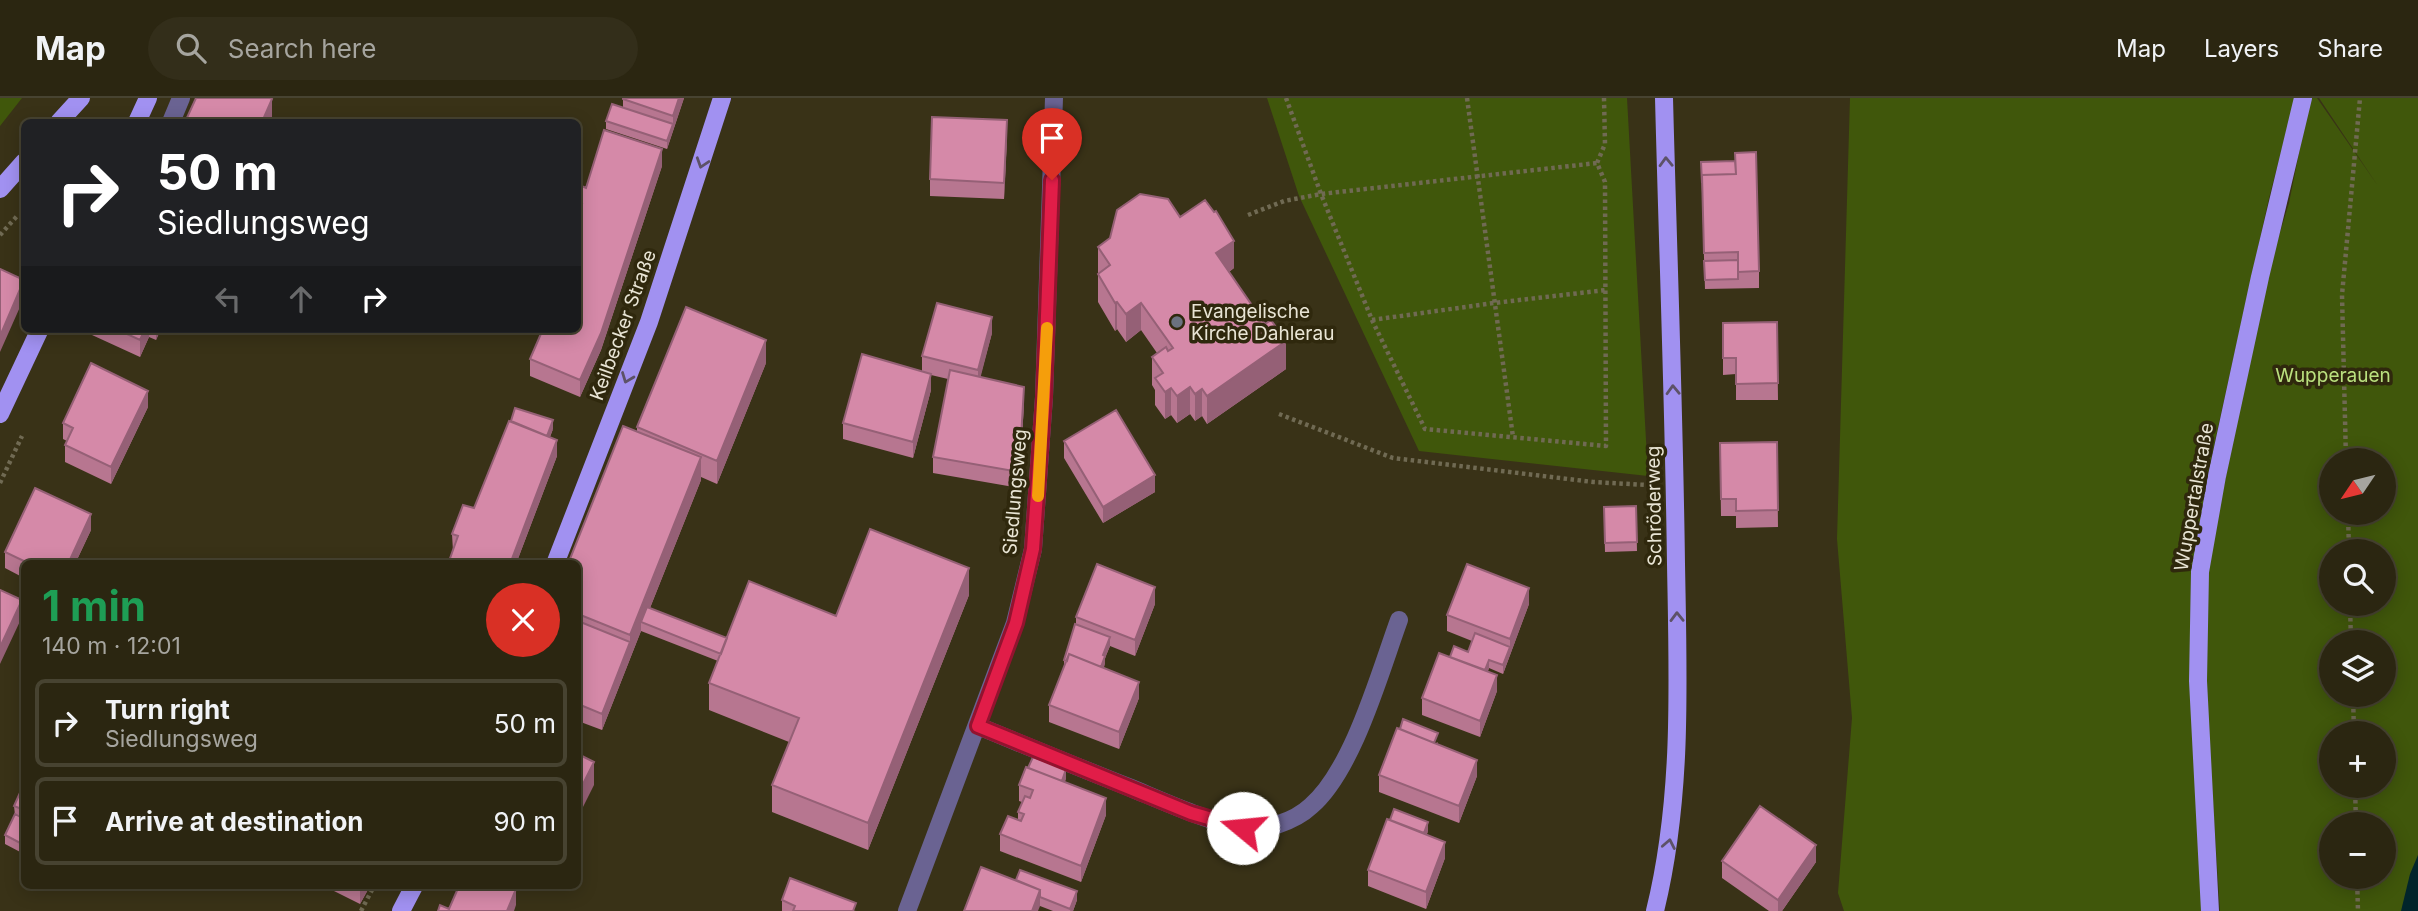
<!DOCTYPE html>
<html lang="en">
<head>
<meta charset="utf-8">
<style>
	:root { --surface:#2b2611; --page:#332e1a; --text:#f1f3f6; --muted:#a6a59f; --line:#474331 }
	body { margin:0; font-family:Inter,sans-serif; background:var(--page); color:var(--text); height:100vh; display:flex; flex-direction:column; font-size:26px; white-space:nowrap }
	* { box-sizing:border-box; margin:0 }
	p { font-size:23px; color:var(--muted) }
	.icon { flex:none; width:38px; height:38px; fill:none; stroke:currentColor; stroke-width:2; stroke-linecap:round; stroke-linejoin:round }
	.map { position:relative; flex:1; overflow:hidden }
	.side { position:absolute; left:21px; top:462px; width:560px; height:329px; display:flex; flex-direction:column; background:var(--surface); border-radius:10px; box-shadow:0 4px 18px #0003,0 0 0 2px var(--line) }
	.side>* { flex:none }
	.hud { position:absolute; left:21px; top:21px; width:560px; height:214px; border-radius:10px; box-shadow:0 4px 18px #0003,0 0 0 2px var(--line); background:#202124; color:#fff; overflow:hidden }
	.needle { width:46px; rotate:235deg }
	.fabs { position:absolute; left:2319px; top:350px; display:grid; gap:14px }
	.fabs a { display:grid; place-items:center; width:77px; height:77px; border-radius:50%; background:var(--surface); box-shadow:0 4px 18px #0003,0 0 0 2px var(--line); font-size:35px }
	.pin { position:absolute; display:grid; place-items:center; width:60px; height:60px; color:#fff; margin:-72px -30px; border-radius:50% 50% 50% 0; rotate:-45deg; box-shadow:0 0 7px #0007 }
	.pin .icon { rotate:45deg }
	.me { position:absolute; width:77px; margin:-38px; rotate:287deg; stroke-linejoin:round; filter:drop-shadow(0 0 5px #0008) }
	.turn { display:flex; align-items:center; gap:24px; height:147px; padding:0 21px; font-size:32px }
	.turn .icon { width:91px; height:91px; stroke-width:2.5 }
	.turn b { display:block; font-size:49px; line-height:60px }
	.lanes { display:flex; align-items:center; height:66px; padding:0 21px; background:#0003; justify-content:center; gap:35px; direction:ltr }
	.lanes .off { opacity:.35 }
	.round { display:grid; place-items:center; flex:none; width:74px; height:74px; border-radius:37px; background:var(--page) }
	.overview { display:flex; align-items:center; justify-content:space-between; height:119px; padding:0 21px }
	h1 { font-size:42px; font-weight:700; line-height:52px; color:#1e9e55 }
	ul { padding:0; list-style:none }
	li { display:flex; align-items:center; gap:21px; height:88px; margin:0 14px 10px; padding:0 7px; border:4px solid var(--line); border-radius:10px }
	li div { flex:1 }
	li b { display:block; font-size:26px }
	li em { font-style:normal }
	header { display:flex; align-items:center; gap:42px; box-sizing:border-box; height:98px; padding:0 35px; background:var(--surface); border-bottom:2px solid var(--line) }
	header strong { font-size:33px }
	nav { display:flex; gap:38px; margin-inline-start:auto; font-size:24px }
	.search { width:490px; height:63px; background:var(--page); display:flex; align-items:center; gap:18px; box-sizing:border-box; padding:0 24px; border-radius:38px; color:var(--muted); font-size:26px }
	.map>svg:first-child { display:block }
	.green { fill:#40570b; fill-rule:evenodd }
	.water { fill:#01252b }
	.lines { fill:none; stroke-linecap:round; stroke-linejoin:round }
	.path { stroke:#706a53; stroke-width:4.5; stroke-dasharray:3.5 3.5; stroke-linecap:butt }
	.minor { stroke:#6a6392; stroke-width:18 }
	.major { stroke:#a191f1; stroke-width:18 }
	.wall { fill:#b77690 }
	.shaded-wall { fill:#956076 }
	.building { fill:#d589a8; stroke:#956076; stroke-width:2 }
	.oneway { stroke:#5d5268 }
	.route-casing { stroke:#92132f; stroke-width:18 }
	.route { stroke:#e11d48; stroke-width:12 }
	.slow { stroke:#f59e0b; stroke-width:12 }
	.worship-dot { fill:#6b7280; stroke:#2f280d; stroke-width:2.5 }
	.labels { text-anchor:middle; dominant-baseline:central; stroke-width:7; stroke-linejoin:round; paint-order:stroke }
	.poi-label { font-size:19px; fill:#e9e5d5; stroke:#2f280d; text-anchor:start }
	.street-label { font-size:19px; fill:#e9e5d5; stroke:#2f280d }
	.park-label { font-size:19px; fill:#bae07e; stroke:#2f280d }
</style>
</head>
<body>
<header>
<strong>Map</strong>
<div class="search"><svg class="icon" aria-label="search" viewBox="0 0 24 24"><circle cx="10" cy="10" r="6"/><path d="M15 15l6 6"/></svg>Search here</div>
<nav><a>Map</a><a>Layers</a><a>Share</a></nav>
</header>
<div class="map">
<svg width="2418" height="813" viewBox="0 0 2418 813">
	<rect width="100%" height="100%" fill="#393217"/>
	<path class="green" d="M0,0H22L0,28Z
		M1267,0H1627L1648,378L1419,353L1299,98Z
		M1850,0H2295L2269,100L2208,374L2193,471L2203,813H1844L1838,795L1852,620L1837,441Z
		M2310,0H2317L2378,88L2319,0H2418V813H2220L2205,581L2206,476L2267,177L2289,105ZM2331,362H2384V415H2331ZM2331,453H2384V506H2331ZM2331,544H2384V597H2331ZM2331,635H2384V688H2331ZM2331,726H2384V779H2331Z"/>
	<path class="water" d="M2418,757V813H2401L2410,776Z"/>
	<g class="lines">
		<path class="path" d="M1286,0L1321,96L1372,222L1425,331L1606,348L1605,84L1597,65L1605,46L1604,0
			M1467,0L1513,339
			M1248,117L1284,103L1321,96L1597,65
			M0,137L18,117
			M1372,222L1494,205L1606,192
			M1279,316L1393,360L1593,384L1647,387
			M2346,362L2342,197L2360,0
			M0,385L22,338
			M2348,415L2349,453
			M2350,506L2351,544
			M2353,597L2354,635
			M2355,688L2356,726
			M2357,779L2358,813
			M361,813L374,788"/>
		<path class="minor" d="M171,24L181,0
			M978,628C1029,649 1080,670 1131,690C1167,705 1204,722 1242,730C1264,734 1295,723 1311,708C1353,672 1380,574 1399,522
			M907,813L1015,525L1033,451L1044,299L1054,0"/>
		<path class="major" d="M59,24L81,0
			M137,24L148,0
			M0,91L24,64
			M0,316L40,231
			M555,466L649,224L722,0
			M401,813L414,788
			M1655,813C1683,699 1678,582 1676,466C1674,310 1668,155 1664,0
			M2210,813L2198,583L2200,474L2217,378L2260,179L2303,0"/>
	</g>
	<path class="wall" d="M623,0H684L667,51L606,31V23L623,9Z
		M1007,39L1004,101L930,98V81Z
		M1701,64L1759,173V190L1705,191Z
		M662,68L601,252L580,299L530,278V261L578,231V91Z
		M1180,119L1234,170L1229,174L1286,271L1207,326L1202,318L1195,323L1190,316L1177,325L1171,317L1165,321L1155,307V292L1152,287V259L1157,255L1141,232L1126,244L1117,231L1115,233L1098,204V149Z
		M1777,224L1778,302H1736V276L1723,277V225Z
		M92,231H161L156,242L149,239L140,259L92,237Z
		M992,235L980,279L1024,305L1019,390L933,375V359L948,281L931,277V292L913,360L843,341V325L922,273V258Z
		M766,265L717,386L701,379V382L650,510L727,540L836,518L969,497L868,752L772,714V687L789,644L709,612V585L718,563L641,533L602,632L578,623V466L637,334V329Z
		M148,309L111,386L65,364V347L67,343L63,341V325Z
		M553,331L550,339L557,358L516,466H448L453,453L452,436Z
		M1064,343L1155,394L1103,425L1064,360Z
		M1777,344L1778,429L1736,430V418H1721L1720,345Z
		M1636,408L1637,453L1605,454L1604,418Z
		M91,432L75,466H24V480L5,470V454Z
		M1155,506L1135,558L1110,548L1105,560L1104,570L1139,600L1119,651L1049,624V607L1064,571V562L1076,526V519Z
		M1529,506L1503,576L1489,570L1488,573L1497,593L1480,639L1422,617V600L1450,559L1468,554L1472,543L1447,533V517Z
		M1438,644L1437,646L1477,678L1459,725L1379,694V677Z
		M1066,680L1065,684L1106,717L1081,784L1000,753V736L1018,722V714L1022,704L1019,703V687Z
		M24,686V756L5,746V737L15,717L14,708Z
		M1428,733L1427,736L1445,760L1426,811L1368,788V772Z
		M1722,763L1816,764L1782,813H1769L1722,780Z
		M1016,782L1077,802L1073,813H1053L1040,808Z
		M324,788H370L360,806Z
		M782,802L856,813H782Z"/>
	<path class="shaded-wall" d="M679,0H684L667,51V43L673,26V18Z
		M272,1V24H262Z
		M1007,22V39L1004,101V85Z
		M662,51V68L601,252L580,299V282Z
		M1234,143V170L1216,183V155Z
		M24,183V200L0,254V238Z
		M1117,204V231L1115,233V205Z
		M1141,205V232L1126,244V216Z
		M992,219V235L978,289V272Z
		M145,231H149V239L140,259V242Z
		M156,231H161L156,242Z
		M766,242V265L717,386V363Z
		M1286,243V271L1207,326V298Z
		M931,276V292L913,360V344Z
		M1024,289V305L1019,390V374Z
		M1190,289V316L1177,325V298Z
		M1171,290V317L1165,321V294Z
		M1202,291V318L1195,323V296Z
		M148,293V309L111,386V369Z
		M553,322V331L547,346V338Z
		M557,342V358L516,466H510Z
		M701,359V382L644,525L641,524V533L602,632V616L630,544V537Z
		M1155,377V394L1103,425V409Z
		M91,416V432L75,466H68Z
		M969,470V497L868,752V725Z
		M1155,489V506L1135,558V542Z
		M1529,490V506L1503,576V567L1510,549V541Z
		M22,502V519L0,566V549Z
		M1110,539V548L1105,560V566L1098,584L1103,557Z
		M1489,562V570L1482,587V579Z
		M1497,577V593L1480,639V623Z
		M1139,584V600L1119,651V634Z
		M1477,662V678L1459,725V708Z
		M594,664V687L578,719V696Z
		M1066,671V680L1059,699V690Z
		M1106,700V717L1081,784V768Z
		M1428,724V733L1421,751V742Z
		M1445,744V760L1426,811V794Z
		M1816,747V764L1782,813H1778V802Z
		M361,788H370L360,806V790Z
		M516,791V807L514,813H507Z
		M1040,792V808L1038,813H1032Z
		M1077,793V802L1073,813H1070Z"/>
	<path class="building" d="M196,0H270L272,1L262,24H185Z
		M623,0H679L673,18L623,1Z
		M612,6L673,26L667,43L606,23Z
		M932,19L1007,22L1004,85L930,81Z
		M604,32L662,51L601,235L580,282L530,261L543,231H578V121L582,106L578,105V91L579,87L586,90Z
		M1756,54L1759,173L1738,174V154L1704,155L1702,77L1736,76L1735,55Z
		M1735,63L1736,76L1702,77V85L1701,64Z
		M1140,96L1168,101L1180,119L1205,102L1214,114L1216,113L1234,143L1216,155L1265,226L1271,222L1286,243L1207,298L1202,291L1195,296L1190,289L1177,298L1171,290L1165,294L1155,280L1163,275L1152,259L1166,249L1168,253L1173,250L1141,205L1126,216L1117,204L1115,205L1098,176L1110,167L1098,149L1110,140L1117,112Z
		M1738,162V181L1705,182L1704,163Z
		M0,171L24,182L0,238Z
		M937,205L992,219L978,272L922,258Z
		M686,209L766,242L717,363L637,329Z
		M1777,224L1778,285L1736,286V260H1723V225Z
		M116,231H145L140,242Z
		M862,256L931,276L913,344L843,325Z
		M91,265L148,293L111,369L65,347L73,330L63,325Z
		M950,272L1024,289L1019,374L933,359Z
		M515,310L553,322L547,338L511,323Z
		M1116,312L1155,377L1103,409L1064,343Z
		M509,323L557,342L510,466H448L458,438L452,436L463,407L474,410Z
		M623,328L701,359L630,537L578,516V466H568Z
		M1777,344L1778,412L1736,413V401H1721L1720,345Z
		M35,390L91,416L68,466H30L5,454Z
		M1636,408L1637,444L1605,445L1604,409Z
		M870,431L969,470L868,725L772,687L799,620L709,585L749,483L836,518Z
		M1097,466L1155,489L1135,542L1076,519Z
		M1467,466L1529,490L1510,541L1447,517Z
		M0,492L22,502L0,549Z
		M647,509L727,540L721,556L641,524Z
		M578,523L630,544L602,616L578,606Z
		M1075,526L1110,539L1103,557L1105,558L1101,569L1069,556L1067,563L1064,562Z
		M1475,535L1510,549L1503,567L1489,562L1485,572L1450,559L1454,548L1468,554Z
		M1439,555L1497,577L1480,623L1422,600Z
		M1069,556L1139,584L1119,634L1049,607Z
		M1403,621L1438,635L1434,645L1400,631Z
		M1397,630L1477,662L1459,708L1379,677Z
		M578,656L594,664L578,696Z
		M1033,659L1066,671L1062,683L1028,670Z
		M1026,669L1106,700L1081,768L1000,736L1008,718L1021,723L1024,716L1018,714L1025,698L1030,700L1033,692L1019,687Z
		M24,686V712L14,708Z
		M1760,708L1816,747L1778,802L1722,763Z
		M1394,711L1428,724L1424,735L1390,722Z
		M15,716L24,721V747L5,737Z
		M1387,721L1445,744L1426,794L1368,772Z
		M981,769L1040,792L1032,813H964Z
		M1020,772L1077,793L1070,811L1040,799V792L1016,782Z
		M790,780L856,805L853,813H793L795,808L782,802Z
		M459,788H508L516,791L507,813H438L440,807L449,811Z"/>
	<defs><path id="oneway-chevron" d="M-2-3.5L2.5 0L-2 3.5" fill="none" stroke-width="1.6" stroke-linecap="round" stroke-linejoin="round" transform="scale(1.75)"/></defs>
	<g class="oneway">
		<use href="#oneway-chevron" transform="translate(1666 64) rotate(-92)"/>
		<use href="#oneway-chevron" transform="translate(702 65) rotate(108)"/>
		<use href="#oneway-chevron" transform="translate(627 280) rotate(111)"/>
		<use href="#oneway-chevron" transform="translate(1673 292) rotate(-92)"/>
		<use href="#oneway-chevron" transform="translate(1677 519) rotate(-91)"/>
		<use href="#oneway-chevron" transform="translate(1669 746) rotate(-79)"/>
	</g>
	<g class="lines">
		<defs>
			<path id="route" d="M1052,82L1044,299L1033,451L1016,525L978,628L1191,715L1243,730"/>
		</defs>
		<use href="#route" class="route-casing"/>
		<use href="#route" class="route"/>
		<path class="slow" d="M1038,398L1047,230"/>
	</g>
	<circle class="worship-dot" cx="1177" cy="224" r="7"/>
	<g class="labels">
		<g class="poi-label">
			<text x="1191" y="213">Evangelische<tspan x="1191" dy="22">Kirche Dahlerau</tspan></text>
		</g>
		<g class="street-label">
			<text transform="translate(623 227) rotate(-70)">Keilbecker Straße</text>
			<text transform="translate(1015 394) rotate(-85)">Siedlungsweg</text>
			<text transform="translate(2194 399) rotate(-80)">Wuppertalstraße</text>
			<text transform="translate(1654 408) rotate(-91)">Schröderweg</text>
		</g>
		<g class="park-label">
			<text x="2333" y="277">Wupperauen</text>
		</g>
	</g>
</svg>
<div class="fabs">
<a><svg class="needle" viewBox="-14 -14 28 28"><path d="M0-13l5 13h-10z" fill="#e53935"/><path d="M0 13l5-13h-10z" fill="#a6a59f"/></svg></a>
<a><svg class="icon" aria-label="search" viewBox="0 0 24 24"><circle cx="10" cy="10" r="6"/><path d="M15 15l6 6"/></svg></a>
<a><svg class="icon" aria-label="layers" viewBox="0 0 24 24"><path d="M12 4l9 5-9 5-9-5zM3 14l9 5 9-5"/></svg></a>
<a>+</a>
<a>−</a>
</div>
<div class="pin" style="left:1052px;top:82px;background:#d93025"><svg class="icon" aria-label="arrive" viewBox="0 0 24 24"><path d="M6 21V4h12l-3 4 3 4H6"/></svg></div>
<svg class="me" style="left:1243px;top:730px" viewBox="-20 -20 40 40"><circle r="19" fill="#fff"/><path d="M0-13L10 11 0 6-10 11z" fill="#e11d48"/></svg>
<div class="hud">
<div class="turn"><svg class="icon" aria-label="right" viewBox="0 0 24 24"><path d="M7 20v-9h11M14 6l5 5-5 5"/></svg><div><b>50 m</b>Siedlungsweg</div></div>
<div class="lanes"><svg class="icon off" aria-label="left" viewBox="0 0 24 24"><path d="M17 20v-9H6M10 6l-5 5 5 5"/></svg><svg class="icon off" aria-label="ahead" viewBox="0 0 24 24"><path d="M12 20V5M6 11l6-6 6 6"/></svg><svg class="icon" aria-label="right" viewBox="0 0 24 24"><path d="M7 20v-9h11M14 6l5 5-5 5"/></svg></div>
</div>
<section class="side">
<div class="overview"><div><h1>1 min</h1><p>140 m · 12:01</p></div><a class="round" style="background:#d93025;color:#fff"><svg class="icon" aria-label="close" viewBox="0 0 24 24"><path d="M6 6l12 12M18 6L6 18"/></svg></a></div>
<ul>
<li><svg class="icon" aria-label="right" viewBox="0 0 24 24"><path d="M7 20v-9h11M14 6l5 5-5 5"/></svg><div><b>Turn right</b><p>Siedlungsweg</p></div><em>50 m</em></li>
<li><svg class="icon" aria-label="arrive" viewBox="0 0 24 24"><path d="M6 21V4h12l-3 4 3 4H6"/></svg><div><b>Arrive at destination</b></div><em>90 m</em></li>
</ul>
</section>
</div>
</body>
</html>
